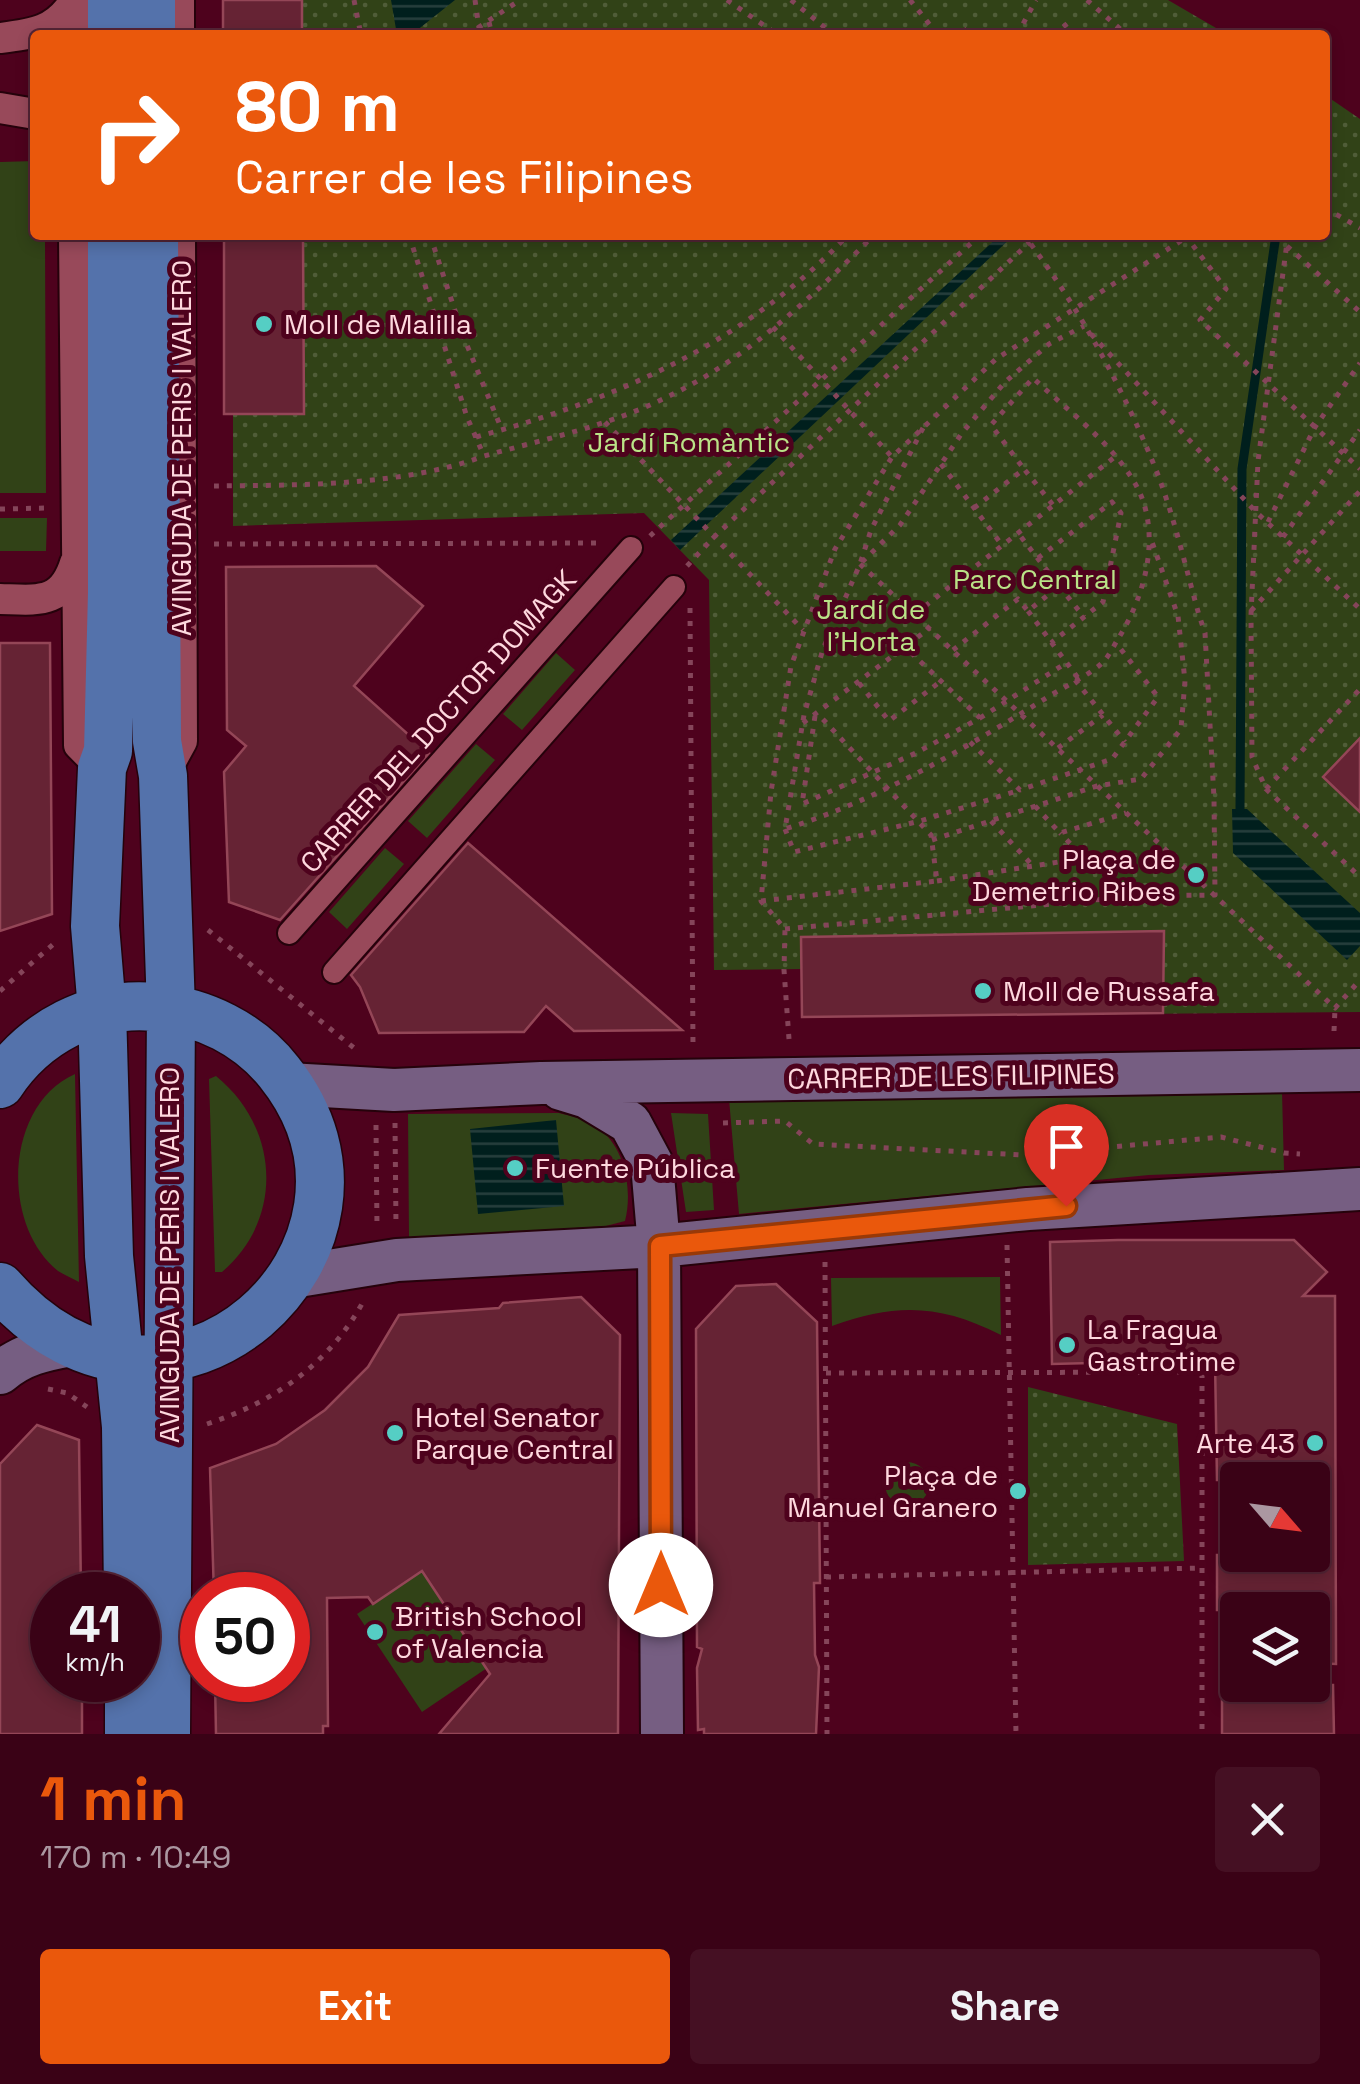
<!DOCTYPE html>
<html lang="en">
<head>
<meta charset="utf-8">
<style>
	:root { --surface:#3a0216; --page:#451023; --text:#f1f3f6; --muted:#ab97a1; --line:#542435; --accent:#ea580c }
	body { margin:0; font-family:"Space Grotesk",sans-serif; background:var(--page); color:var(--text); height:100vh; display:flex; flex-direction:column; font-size:38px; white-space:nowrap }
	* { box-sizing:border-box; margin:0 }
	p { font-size:32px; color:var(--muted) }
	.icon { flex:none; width:55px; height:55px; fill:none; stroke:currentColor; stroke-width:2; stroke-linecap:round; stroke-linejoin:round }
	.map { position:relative; height:1734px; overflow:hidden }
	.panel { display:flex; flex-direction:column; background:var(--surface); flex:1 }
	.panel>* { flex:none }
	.top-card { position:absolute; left:30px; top:30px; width:1300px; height:210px; border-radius:10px; box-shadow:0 5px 15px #0003,0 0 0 2px var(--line); background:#ea580c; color:#fff; overflow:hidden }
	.needle { width:65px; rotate:118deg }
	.buttons { position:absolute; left:1220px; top:1462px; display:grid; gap:20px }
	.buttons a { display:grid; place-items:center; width:110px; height:110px; border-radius:10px; background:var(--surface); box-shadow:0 5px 15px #0003,0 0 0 2px var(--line); font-size:50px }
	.speed { position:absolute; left:30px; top:1572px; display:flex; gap:20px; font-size:50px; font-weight:700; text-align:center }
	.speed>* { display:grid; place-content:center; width:130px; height:130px; border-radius:50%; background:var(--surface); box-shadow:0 5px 15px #0003,0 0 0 2px var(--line); line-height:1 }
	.speed small { font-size:25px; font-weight:400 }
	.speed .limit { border:15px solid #d22; background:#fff; color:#111 }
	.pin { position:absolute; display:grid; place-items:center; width:85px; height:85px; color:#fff; margin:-102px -42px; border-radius:50% 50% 50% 0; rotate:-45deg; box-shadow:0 0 10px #0007 }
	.pin .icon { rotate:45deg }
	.me { position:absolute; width:110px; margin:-55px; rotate:0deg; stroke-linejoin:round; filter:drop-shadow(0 0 8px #0008) }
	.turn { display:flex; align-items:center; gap:35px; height:210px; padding:0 40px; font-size:45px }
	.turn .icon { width:130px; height:130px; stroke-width:2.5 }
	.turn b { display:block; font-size:70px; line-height:85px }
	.round { display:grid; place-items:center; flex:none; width:105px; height:105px; border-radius:10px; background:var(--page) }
	.headline { display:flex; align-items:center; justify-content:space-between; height:170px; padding:0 40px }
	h1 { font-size:60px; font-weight:800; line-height:75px; color:var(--accent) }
	.button { display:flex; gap:20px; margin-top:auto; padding:20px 40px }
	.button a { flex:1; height:115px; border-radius:10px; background:var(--accent); color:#fff; font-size:40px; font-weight:800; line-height:115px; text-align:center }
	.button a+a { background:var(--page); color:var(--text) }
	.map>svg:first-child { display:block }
	.green { fill:#314217 }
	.park { fill:url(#park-dots) }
	.water { fill:url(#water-rules) }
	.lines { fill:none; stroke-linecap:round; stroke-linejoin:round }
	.stream { stroke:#001f1d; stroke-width:9 }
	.building { fill:#662334; stroke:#944657; stroke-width:2.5 }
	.pedestrian-casing { stroke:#25020b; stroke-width:26 }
	.minor-casing { stroke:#25020b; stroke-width:34 }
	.secondary-casing { stroke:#25020b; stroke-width:46 }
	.primary-casing { stroke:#25020b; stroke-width:51 }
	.path { stroke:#85455a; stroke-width:5; stroke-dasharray:5 8; stroke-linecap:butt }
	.pedestrian { stroke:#98495a; stroke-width:22 }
	.minor { stroke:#98495a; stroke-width:30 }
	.secondary { stroke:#765e82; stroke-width:42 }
	.primary { stroke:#5472ab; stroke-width:48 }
	.route-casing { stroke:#983908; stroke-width:25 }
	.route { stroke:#ea580c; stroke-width:18 }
	.poi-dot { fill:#55cec4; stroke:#4e021d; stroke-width:4 }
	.labels { text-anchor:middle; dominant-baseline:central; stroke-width:10; stroke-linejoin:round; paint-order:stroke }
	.poi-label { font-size:28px; fill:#fed8de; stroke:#4e021d; text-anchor:start }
	.park-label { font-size:28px; fill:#bae387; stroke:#4e021d }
	.street-label { font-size:28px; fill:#fed8de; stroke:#4e021d }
</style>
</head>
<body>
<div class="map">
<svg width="1360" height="1734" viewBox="0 0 1360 1734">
	<defs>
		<pattern id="park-dots" width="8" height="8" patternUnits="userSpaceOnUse" patternTransform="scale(2.5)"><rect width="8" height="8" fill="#314217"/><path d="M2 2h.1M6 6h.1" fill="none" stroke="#505d38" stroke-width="1.8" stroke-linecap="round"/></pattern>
		<pattern id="water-rules" width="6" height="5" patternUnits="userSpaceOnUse" patternTransform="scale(2.5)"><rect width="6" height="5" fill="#001f1d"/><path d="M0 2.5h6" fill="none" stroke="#263f3d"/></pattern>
	</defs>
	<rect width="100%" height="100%" fill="#4e021d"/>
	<path class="green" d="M35,161V235H45L46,493H0V162Z
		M0,518H47L46,551H0Z
		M556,653L575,670L522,730L503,714Z
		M476,744L495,760L427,838L408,821Z
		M385,848L404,864L347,929L329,912Z
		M75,1074L79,1282C72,1278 64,1275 58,1271C0,1224 5,1105 75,1074Z
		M216,1076C279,1127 285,1218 222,1272H215L209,1079Z
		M1282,1091L1284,1170L1149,1175L739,1214L729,1099Z
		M559,1113C571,1116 586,1119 597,1127C625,1146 633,1190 625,1221L606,1226L409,1239L408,1114Z
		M671,1113L708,1114L714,1210L686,1212Z
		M1000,1277L1001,1335C939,1304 897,1303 832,1326L831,1278Z
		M885 1484a22 22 0 1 1 44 0a22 22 0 1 1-44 0Z
		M422,1571L487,1668L422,1712L357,1614Z"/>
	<path class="park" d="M223,0H1168L1228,35H223Z
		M1325,95L1360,119V1012L802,1017V969L714,970L709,580L644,513L233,526V415L224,414V235H1325Z
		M1028,1387L1177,1424L1184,1561L1028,1565Z"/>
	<path class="water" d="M391,0H455L411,35H397Z
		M1000,235H1014L680,550L671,540Z
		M1232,809H1247L1360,913V946L1347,960L1233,853Z
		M556,1120L564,1206L478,1214L470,1129Z"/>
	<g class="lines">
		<path class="stream" d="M1240,810L1242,469L1276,235"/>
	</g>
	<path class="building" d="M223,0H302V35H223Z
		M224,235H303L304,414H224Z
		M376,566L423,606L354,686L429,753L280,920L229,902L224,772L246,746L227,730L226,567Z
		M0,643H50L52,914L0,931Z
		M1360,738V812L1323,777Z
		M468,843L682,1030L574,1031L546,1006L524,1032L379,1033L360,987L351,975Z
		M1164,931L1163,1013L802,1017L801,937Z
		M1118,1240H1294L1327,1272L1303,1296H1335L1336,1664L1312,1663V1610H1217V1555H1312V1480H1217L1215,1360L1052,1364L1050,1242Z
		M776,1284L817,1322L820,1583H814L815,1655L819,1667L816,1734H704V1729L698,1730L697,1668L702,1649L697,1647L696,1329L736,1286Z
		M581,1297L620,1335L618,1734H439L490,1674L422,1571L373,1604L368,1597L327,1598L328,1726H323V1734H216L215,1680H288V1595H214L210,1468L276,1444L325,1410L368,1367L399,1315L499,1308L503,1303Z
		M37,1425L79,1440L81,1595H52V1680H82V1734H0V1464Z
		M1222,1685H1333L1334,1734H1222Z"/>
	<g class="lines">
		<defs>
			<path id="pedestrian" d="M289,933L631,548
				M334,972L674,587"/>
			<path id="minor" d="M80,0L81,35
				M179,0V35
				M0,38C33,34 57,31 75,0
				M0,108L35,114
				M74,235L79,745L102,768
				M0,599C38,600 62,605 75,563
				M163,776L182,741L180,235"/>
			<path id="secondary" d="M288,1084L394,1090L541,1083L1360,1070
				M561,1089L587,1097L630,1123L652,1164L659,1246L662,1734
				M292,1277L397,1260L659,1246L1028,1209L1360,1189
				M0,1373C22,1354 44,1350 71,1345"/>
			<path id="primary" d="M151,0V35
				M112,35V0
				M112,235V592L108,751L102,768L95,926L102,1010L109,1256L126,1427L128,1595
				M154,235L157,741L163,776L171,1009L166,1734
				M0,1084C34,1032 93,1001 155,1007C204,1012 249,1034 279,1072C419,1246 168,1480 0,1287
				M129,1680V1734"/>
		</defs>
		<use href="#pedestrian" class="pedestrian-casing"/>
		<use href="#minor" class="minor-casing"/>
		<use href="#secondary" class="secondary-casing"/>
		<use href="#primary" class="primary-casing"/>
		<path class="path" d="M354,0L361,35
			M475,0L479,28
			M727,0L778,35
			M791,0L834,35
			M910,0L938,35
			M1087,0L1127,35
			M489,22L492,35
			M467,35L520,0
			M953,35L963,28L969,35
			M1017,35L1036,0
			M1053,35L1068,23
			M1325,208L1360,228
			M409,235L467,417L484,456C545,439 608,426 665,398C746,360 812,297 874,235
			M430,235L464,338L502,430
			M1185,235L1226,289L1200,320L1360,469
			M1288,235L1258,461L1251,615L1252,757L1266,789L1360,877
			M1287,246L1360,312
			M773,327L892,457
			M1091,334L1255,511L1360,609
			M605,422L803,630
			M923,428L871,530L860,564L823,649L804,715L785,829C876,801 962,750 1043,700C1061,688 1085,678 1101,664C1108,658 1113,647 1118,639C1145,596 1162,535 1137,487C1114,444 1068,411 1033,378L991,425L1024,469
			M476,437C618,399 745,343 848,235
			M941,464L1002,545
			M214,486C300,485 404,486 484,456
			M974,508L1024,469L1053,505
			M0,509L49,508
			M1268,522L1315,427L1360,363
			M650,536L980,235
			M1283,537L1360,430
			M214,544L603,543
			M1038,558L1112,502L1121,513L1103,602L1051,643
			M862,562L900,525L962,433L1005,382L1049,344L1084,326
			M860,564L1335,1008L1360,980
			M687,566L714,537L1030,242
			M1059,586L1084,617
			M690,608L693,1047
			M1028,611L1078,678
			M1251,611L1360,491
			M915,614L1116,456
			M953,650L1018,599L1028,611L1059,586L1018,533
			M1075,680L1125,742
			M859,683L889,721L941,681
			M815,716L802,804L916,753L980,718L905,647
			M980,718L1066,663
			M803,723L930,628
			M970,742L1020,790L1112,759L1158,697L1116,643
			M1058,748L1103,715
			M1266,789L1360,689
			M1035,806L1060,833L1126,813
			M991,821L1033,866
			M785,829L794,852L920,821L1020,790
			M932,840L1097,786L1141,779L1181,729L1185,681L1178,616L1151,539
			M937,881L1084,858L1060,833
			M761,901L937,881L931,835L818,714
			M785,929L1137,896L1215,895L1214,798L1205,633L1199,615C1186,569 1175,520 1158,475C1125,391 1079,307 1024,235
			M208,930L359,1052
			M0,991L58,940
			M1334,1031L1335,1009
			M789,1039L784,970L785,929L761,901L771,792L791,666L835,549L892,457L996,359L1190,235
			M395,1123L396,1227
			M723,1123L785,1121L813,1144L1023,1155L1221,1137L1284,1153L1300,1154
			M376,1125L377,1229
			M1007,1245L1016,1734
			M825,1262L827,1734
			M826,1373L1202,1372V1734
			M48,1389L67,1393L87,1407
			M207,1424C274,1402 329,1364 363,1302
			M826,1577L1202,1568"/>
		<use href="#pedestrian" class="pedestrian"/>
		<use href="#minor" class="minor"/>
		<use href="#secondary" class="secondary"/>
		<use href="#primary" class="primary"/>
	</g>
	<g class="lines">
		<defs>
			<path id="route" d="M661,1585L660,1246L1066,1206"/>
		</defs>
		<use href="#route" class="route-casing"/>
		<use href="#route" class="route"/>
	</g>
	<g class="poi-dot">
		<circle cx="264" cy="324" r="10"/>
		<circle cx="1196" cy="875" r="10"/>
		<circle cx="983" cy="991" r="10"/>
		<circle cx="515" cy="1168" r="10"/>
		<circle cx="1067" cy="1345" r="10"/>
		<circle cx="395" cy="1433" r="10"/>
		<circle cx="1315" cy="1443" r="10"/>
		<circle cx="1018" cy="1491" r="10"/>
		<circle cx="375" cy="1632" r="10"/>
	</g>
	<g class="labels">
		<g class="poi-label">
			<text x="284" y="324">Moll de Malilla</text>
			<text x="1176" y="859" text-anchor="end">Plaça de<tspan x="1176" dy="32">Demetrio Ribes</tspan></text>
			<text x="1003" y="991">Moll de Russafa</text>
			<text x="535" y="1168">Fuente Pública</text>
			<text x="1087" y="1329">La Fragua<tspan x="1087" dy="32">Gastrotime</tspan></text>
			<text x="415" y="1417">Hotel Senator<tspan x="415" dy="32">Parque Central</tspan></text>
			<text x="1295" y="1443" text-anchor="end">Arte 43</text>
			<text x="998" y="1475" text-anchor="end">Plaça de<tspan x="998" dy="32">Manuel Granero</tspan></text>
			<text x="395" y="1616">British School<tspan x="395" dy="32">of Valencia</tspan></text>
		</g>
		<g class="park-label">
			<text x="689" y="442">Jardí Romàntic</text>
			<text x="1035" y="579">Parc Central</text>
			<text x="871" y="609">Jardí de<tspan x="871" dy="32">l'Horta</tspan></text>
		</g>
		<g class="street-label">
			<text transform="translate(181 448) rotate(-90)">AVINGUDA DE PERIS I VALERO</text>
			<text transform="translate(438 721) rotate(-48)">CARRER DEL DOCTOR DOMAGK</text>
			<text transform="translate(951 1076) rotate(-1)">CARRER DE LES FILIPINES</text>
			<text transform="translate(169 1255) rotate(-90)">AVINGUDA DE PERIS I VALERO</text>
		</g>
	</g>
</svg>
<div class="buttons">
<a><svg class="needle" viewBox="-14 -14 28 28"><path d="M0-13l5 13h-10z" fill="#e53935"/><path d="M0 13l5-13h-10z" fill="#ab97a1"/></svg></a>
<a><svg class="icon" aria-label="layers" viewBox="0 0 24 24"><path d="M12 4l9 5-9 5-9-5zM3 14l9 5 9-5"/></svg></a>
</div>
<div class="speed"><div>41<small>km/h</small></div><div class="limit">50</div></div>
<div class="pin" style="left:1066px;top:1206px;background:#d93025"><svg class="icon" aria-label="arrive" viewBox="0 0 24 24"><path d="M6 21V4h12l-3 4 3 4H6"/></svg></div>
<svg class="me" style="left:661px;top:1585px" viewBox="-20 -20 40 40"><circle r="19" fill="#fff"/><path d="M0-13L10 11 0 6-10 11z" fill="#ea580c"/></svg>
<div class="top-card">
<div class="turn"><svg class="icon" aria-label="right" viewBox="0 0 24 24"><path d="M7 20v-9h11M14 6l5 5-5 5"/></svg><div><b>80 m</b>Carrer de les Filipines</div></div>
</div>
</div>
<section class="panel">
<div class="headline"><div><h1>1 min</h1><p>170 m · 10:49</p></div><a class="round"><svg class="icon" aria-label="close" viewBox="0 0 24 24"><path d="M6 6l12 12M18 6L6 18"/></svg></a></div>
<div class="button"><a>Exit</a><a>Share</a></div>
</section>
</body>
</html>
